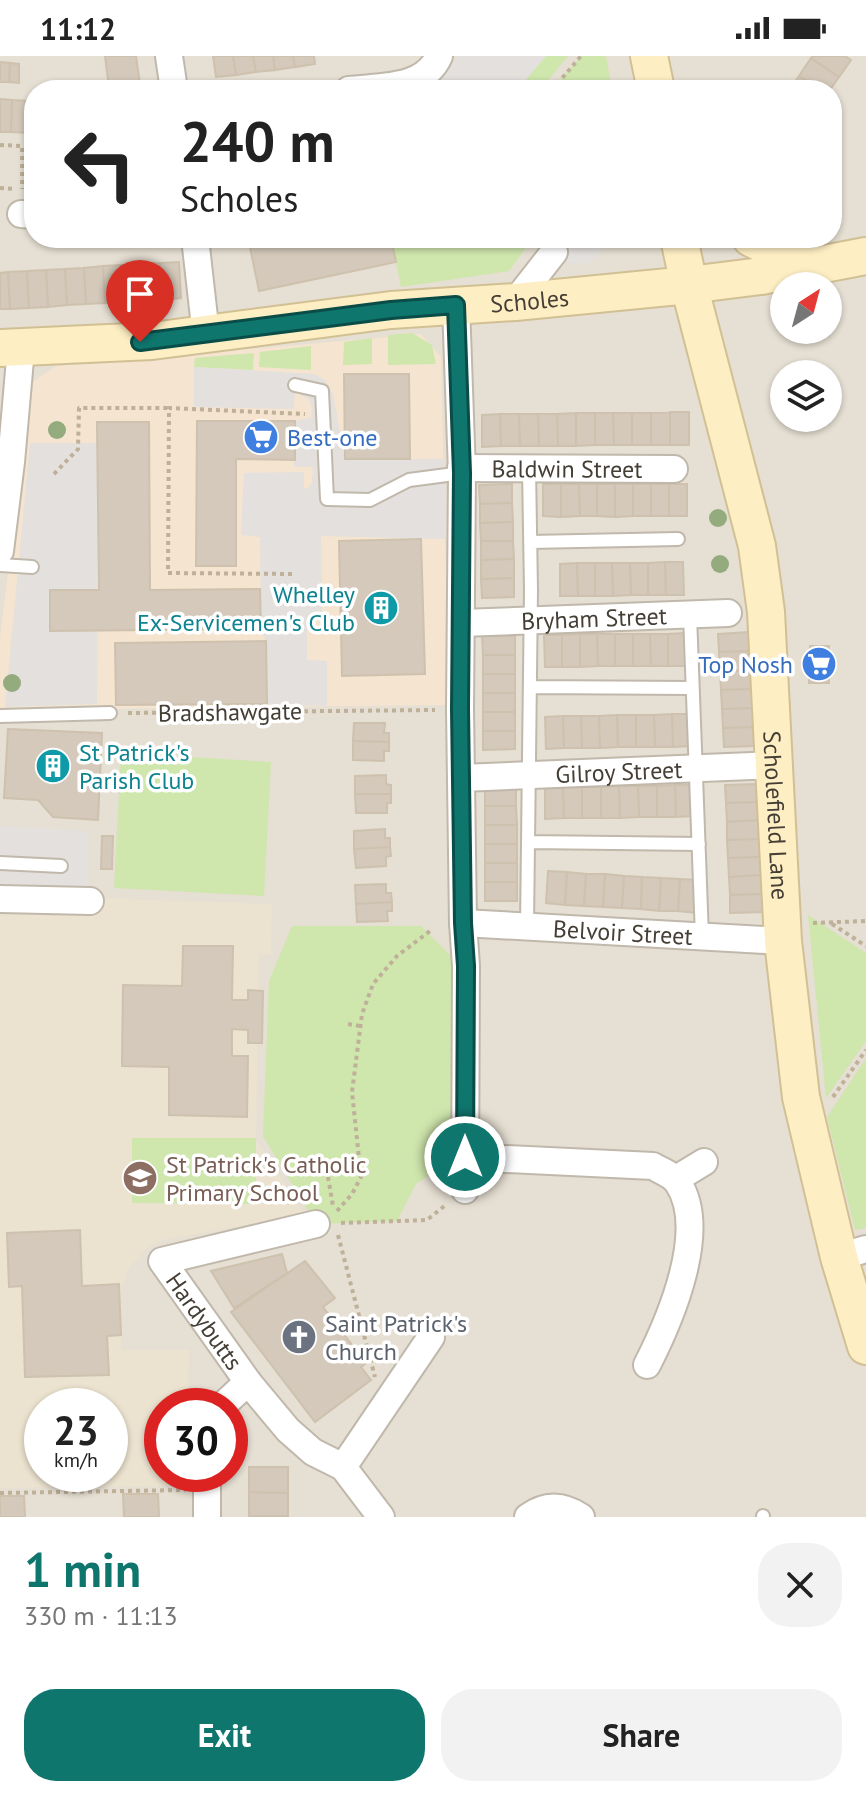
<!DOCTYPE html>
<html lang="en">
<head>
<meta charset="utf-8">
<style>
	:root { --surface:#fff; --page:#f2f2f2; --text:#222; --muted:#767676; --accent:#0f766e }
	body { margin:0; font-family:"PT Sans",sans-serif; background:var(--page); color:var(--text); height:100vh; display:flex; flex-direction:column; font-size:30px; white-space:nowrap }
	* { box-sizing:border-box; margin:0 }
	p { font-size:26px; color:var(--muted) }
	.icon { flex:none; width:44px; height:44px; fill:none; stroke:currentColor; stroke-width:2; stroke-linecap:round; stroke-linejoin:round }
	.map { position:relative; height:1461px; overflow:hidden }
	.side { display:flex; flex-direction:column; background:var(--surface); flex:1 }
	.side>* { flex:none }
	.banner { position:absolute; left:24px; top:24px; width:818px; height:168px; border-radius:32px; box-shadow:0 2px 6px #0004; background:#fff; color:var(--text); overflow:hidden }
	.needle { width:52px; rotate:36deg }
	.buttons { position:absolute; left:770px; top:216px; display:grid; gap:16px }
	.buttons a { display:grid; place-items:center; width:72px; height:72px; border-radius:50%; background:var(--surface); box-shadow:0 2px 6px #0004; font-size:40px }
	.speed { position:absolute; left:24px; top:1332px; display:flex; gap:16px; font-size:40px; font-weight:700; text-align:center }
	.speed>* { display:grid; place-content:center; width:104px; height:104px; border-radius:50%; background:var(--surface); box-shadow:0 2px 6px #0004; line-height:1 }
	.speed small { font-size:20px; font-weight:400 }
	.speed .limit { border:12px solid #d22; background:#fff; color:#111 }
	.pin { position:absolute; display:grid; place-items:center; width:68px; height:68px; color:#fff; margin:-82px -34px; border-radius:50% 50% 50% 0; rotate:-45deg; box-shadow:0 0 8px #0007 }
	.pin .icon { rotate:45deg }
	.me { position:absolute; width:88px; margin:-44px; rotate:0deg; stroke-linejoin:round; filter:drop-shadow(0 0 6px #0008) }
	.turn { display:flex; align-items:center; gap:28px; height:168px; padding:0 24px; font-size:36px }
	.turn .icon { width:104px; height:104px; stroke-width:2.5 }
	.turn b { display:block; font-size:56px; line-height:68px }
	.round { display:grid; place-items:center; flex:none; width:84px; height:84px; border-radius:32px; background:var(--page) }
	.overview { display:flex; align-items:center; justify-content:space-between; height:136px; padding:0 24px }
	h1 { font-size:48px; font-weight:700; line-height:60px; color:var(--accent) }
	.primary-button { display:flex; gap:16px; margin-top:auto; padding:16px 24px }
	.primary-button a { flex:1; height:92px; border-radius:32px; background:var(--accent); color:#fff; font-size:32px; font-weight:700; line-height:92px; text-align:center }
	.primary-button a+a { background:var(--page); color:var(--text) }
	.status { display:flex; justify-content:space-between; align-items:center; height:56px; padding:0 40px; background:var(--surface); direction:ltr }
	.status svg { height:22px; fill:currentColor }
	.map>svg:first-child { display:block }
	.residential { fill:#e6dfd3; fill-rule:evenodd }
	.commercial { fill:#f4e4d0 }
	.education { fill:#ebe2cf; fill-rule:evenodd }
	.green { fill:#cfe6ad }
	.parking { fill:#e3e0dd }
	.building { fill:#d4c9ba; stroke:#cec1ae; stroke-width:2 }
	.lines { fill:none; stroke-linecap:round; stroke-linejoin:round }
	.lane-casing { stroke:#c0b8ab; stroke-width:16 }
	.street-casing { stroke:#c0b8ab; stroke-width:30 }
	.secondary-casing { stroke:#d2c095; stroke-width:40 }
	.path { stroke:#bfb099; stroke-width:4; stroke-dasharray:4 4; stroke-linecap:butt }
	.lane { stroke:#fff; stroke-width:12 }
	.street { stroke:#fff; stroke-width:26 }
	.secondary { stroke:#feeec3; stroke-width:36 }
	.tree { fill:#94ab7e }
	.route-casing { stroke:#0a4d48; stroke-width:20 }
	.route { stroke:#0f766e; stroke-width:14 }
	.labels { text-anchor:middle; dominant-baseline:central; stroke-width:7; stroke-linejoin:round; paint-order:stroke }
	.street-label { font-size:24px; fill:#443e35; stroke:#fff }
	.shop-label { font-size:24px; fill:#366cbe; stroke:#fff; text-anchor:start }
	.culture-label { font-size:24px; fill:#0d838f; stroke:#fff; text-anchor:end }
	.education-label { font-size:24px; fill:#785e54; stroke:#fff; text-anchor:start }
	.worship-label { font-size:24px; fill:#5b616d; stroke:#fff; text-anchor:start }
</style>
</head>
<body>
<div class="status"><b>11:12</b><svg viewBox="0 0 49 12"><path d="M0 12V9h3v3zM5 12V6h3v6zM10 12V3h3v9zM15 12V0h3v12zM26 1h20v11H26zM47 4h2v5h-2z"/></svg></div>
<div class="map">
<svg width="866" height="1461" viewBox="0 0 866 1461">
	<rect width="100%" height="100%" fill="#f2eee5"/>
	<path class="residential" d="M0,0H866V1461H0ZM34,34H832V182H34ZM784,230H828V274H784ZM784,318H828V362H784ZM42,1350H110V1418H42ZM162,1350H230V1418H162Z"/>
	<path class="commercial" d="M421,278L441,301L449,649L0,654V581L31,327L56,310Z"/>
	<path class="education" d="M96,842L272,848L271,899H259L256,1084L306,1159L163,1184L147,1192L128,1213L121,1234V1294H189L188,1350H162V1418H186V1430L0,1432V852ZM42,1350H110V1418H42Z"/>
	<path class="green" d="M546,0H568L540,34H517Z
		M581,0H606L612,34H552Z
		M391,182L476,184L512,182L525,193L509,215L401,231Z
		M412,277L432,289L436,308L388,309V279Z
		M372,282V308L343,309L344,286Z
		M311,290V314L259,311L260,296Z
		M254,297L253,314L194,311L195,302Z
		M121,697L271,706L264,840L114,832Z
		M808,859L866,897V985L826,1042Z
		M292,870H421L451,900V1105L416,1128L397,1165L316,1168L263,1080L269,925Z
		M866,1002V1172L855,1174L827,1061Z
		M132,1082H256V1148L132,1147Z"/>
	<path class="parking" d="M459,0H546L517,34H431Z
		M557,182H612L591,207L570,208L549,192Z
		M194,311L314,318L325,324L333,338L345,403H444L446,483L321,480L322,562L307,563V604L327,605V650L267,648L266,585L261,573L260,481L241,479L244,417L304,416V432H308L312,427L313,411H294L295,365L311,362L312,352L309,344L295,335L294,353L194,351Z
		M30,387H98L97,648L5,651Z
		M0,770L87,775L89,839L0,835Z"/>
	<path class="building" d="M105,0H136L140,28L109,32Z
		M213,0H233L236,19L216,21Z
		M233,0H253L256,16L236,19Z
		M253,0H273L275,14L256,16Z
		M273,0H293L295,11L275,14Z
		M293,0H314L315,8L295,11Z
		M813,0H845L851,4L839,21L811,2Z
		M811,2L839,21L830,34H820L799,20Z
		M0,6L10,7L9,26H0Z
		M10,7L19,8V27L9,26Z
		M799,20L820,34H789Z
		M0,43L12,44L11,76H0Z
		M12,44L32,45L31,77L11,76Z
		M248,182H391L396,206L259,235Z
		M179,206L181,242L162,244L160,207Z
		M160,207L162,244L143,245L141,208Z
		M141,208L143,245L124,246L122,209Z
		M122,209L124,246L105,247L103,210Z
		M103,210L105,247L86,248L84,212Z
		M84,212L86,248L67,249L65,213Z
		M65,213L67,249L48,251L46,214Z
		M46,214L48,251L29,252L27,215Z
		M27,215L29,252L10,253L8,216Z
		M8,216L10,253H0V217Z
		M344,318H409L410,403H345Z
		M670,356H689V389H670Z
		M670,356V389H651V357Z
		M576,357V390H558L557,358Z
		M576,357H595V389L576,390Z
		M595,357H613L614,389H595Z
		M613,357H632V389H614Z
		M632,357H651V389H632Z
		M500,358L501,390L482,391V359Z
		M500,358H519L520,390H501Z
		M519,358H538L539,390H520Z
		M538,358H557L558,390H539Z
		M197,365H295V404L236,403V510H196Z
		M97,366H149L150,534L260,533L261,573L50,575V534H99Z
		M512,428V447L480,448L479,429Z
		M543,428H561V461L543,460Z
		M561,428H579L580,460L561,461Z
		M579,428H597V460H580Z
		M597,428H615V461L597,460Z
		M615,428H633V460L615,461Z
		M633,428H651V460H633Z
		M651,428H669V460H651Z
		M669,428H687V460H669Z
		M512,447L513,466L480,467V448Z
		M513,466V485H481L480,467Z
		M421,483L425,618L342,620L339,485Z
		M481,485H513L514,503L481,504Z
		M514,503V522L481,523V504Z
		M665,506H683L684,539H666Z
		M665,506L666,539H648V507Z
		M577,507L578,540H560V508Z
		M577,507H595V540H578Z
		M595,507H612L613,540H595Z
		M612,507H630L631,539L613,540Z
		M630,507H648V539H631Z
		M514,522V541L482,542L481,523Z
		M749,576L750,595L719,596L718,578Z
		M686,577V610H668V578Z
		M580,578H597L598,610L580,611Z
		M580,578V611H562V579Z
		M597,578H615V610H598Z
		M615,578H633V610H615Z
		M633,578H650L651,610H633Z
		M650,578H668V610H651Z
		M544,579H562V611H545Z
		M482,580H515V599H483Z
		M266,585L267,648L116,649L115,587Z
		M810,590H829V627H809Z
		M750,595L751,614L720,615L719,596Z
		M483,599H515V618H483Z
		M751,614L752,633L721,634L720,615Z
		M483,618H515V637H483Z
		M752,633L753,652L722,653L721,634Z
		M483,637H515V656H483Z
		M753,652L754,671L723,672L722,653Z
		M483,656H515V675H483Z
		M672,658H690L691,690L673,691Z
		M672,658L673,691H655L654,659Z
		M617,659L618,691L600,692L599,660Z
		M617,659H636V691H618Z
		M636,659H654L655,691H636Z
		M563,660L564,692L546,693L545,661Z
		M563,660H581L582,692H564Z
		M581,660H599L600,692H582Z
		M354,667H385L384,677H389V686L353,685Z
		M754,671L755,690L724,691L723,672Z
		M8,673L102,677L98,764L53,761L38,744L4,742Z
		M483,675H515V693L483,694Z
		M353,685L389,686V695H384V705L353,704Z
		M386,719V728L391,729V738H355V720Z
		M757,728L758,746L726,747L725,729Z
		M675,729H694V760L676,761Z
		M675,729L676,761H657V730Z
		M619,730H638L639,761L620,762Z
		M619,730L620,762H601V731Z
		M638,730H657V761H639Z
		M516,731V750H485V732Z
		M563,731L564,762L545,763V732Z
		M563,731H582V762H564Z
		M582,731H601V762H582Z
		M355,738H391V747H387V757H356Z
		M758,746L759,764L727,766L726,747Z
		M485,750H516L517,769H485Z
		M759,764V783L727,784V766Z
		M485,769H517V788H485Z
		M385,773V782H390V791L354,793V775Z
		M102,780H113L112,813H101Z
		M759,783L760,801L728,802L727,784Z
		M485,788H517V807H485Z
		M390,791L391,800L386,801V810L356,812L354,793Z
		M760,801L761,819L729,821L728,802Z
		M485,807H517V826H485Z
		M548,815L567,816L565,849L546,847Z
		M567,816L586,818L584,850L565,849Z
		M586,818H605L603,851L584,850Z
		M605,818L624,820L622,852L603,851Z
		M761,819L762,838L730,839L729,821Z
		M624,820L642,821L641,853L622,852Z
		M642,821L661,822L659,855L641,853Z
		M661,822L680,823L678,855H659Z
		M680,823L699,824L697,857L678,855Z
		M485,826H517V845H485Z
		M386,828V837H391L392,846L356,848L355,829Z
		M762,838V856L730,857V839Z
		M392,846V855H387L388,865L357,866L356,848Z
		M183,890H233L232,944H248V934L263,935L262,987H248V974L232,973V1000H248L247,1061L169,1059V1011L122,1010L123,929L182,930Z
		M80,1174L82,1230L119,1228L121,1279L107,1280L109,1319L25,1321L22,1230L9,1231L7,1177Z
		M282,1198L287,1217L234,1252L211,1215Z
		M305,1205L335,1242L323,1251L366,1307L361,1311L371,1324L315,1366L231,1256Z
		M249,1411H288V1437L249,1436Z
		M249,1436L288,1437V1460H249Z
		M123,1438H158L159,1461H124Z
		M0,1440H24L25,1461H0Z"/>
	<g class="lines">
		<defs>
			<path id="lane" d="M295,329L322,335L327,443L370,444L409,424L462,417
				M530,486L678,483
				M0,509L32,511
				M690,559L702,881
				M530,631L691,632
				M0,660L110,657
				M529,786L699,788
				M0,807L61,810
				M527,871L531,534L529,412
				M763,1461V1460"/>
			<g id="street">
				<path d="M169,0L174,34"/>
				<path d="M349,34C381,30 424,34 439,0"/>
				<path d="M21,158L34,159"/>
				<path d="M195,182L206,279"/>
				<path d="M515,246L554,196"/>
				<path d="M456,249L462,417L460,653L463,867L466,910L465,1134"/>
				<path id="s1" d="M461,412L674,413"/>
				<path d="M0,495L11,406L21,292"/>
				<path id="s2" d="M462,567L728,557"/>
				<path id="s3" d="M461,722L775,709"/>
				<path d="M0,843L90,845"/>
				<path id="s4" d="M463,867L783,885"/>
				<path d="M465,1101L653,1110C661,1115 673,1119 678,1127C709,1174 670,1264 647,1309"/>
				<path d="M676,1123L704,1106"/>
				<path id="s5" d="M316,1168L162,1205L248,1326L288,1374L313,1396L343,1411L381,1461"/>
				<path d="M839,1201L866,1193"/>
				<path d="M222,1350L248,1326"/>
				<path d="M343,1411L431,1281"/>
				<path d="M207,1461V1418"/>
				<path d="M528,1461C546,1448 563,1449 581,1461"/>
			</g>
			<g id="secondary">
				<path d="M649,0L656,34"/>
				<path id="s6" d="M679,182L689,229L757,490L766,556L783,885L801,1041L839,1201L866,1290"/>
				<path d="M751,182L810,211"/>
				<path id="s7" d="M0,292L152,285L391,254L515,246L689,229L761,220L866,200"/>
			</g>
		</defs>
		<use href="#lane" class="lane-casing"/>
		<use href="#street" class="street-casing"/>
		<use href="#secondary" class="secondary-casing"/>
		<path class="path" d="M552,34L581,0
			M0,89L22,90V133
			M0,132L16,133
			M518,182L529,191
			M54,418L78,393L79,352H169
			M292,518L168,517L169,352L305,358
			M128,657L435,654
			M813,867L866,865
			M832,868L866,890
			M348,968L360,970
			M833,1041L866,994
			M328,1121L333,1150
			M337,1155L352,1138L361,1121L352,1036L362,958L373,928L397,900L430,875
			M341,1167L427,1164L447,1148
			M338,1179L375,1321
			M0,1437L185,1434"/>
		<use href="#lane" class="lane"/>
		<use href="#street" class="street"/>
		<use href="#secondary" class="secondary"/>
	</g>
	<g class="tree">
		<circle cx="57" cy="374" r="9"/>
		<circle cx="718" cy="462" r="9"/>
		<circle cx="720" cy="508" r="9"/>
		<circle cx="12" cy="627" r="9"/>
	</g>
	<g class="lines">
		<defs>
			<path id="route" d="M140,286L391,254L456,249L462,417L460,653L463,867L466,910L465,1101"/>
		</defs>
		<use href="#route" class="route-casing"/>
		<use href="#route" class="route"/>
	</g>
	<defs>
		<symbol id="supermarket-disc" viewBox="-11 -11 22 22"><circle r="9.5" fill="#3f7fe0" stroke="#fff"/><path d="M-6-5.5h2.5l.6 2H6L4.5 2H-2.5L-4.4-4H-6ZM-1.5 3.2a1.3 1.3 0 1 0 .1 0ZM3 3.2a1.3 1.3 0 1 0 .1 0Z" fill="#fff"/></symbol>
		<symbol id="building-disc" viewBox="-11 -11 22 22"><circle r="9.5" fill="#0f9aa8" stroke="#fff"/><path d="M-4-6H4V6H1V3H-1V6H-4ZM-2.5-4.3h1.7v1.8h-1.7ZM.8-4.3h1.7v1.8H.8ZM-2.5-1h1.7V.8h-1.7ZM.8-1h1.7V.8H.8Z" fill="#fff"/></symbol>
		<symbol id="school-disc" viewBox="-11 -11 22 22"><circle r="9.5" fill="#8d6e63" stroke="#fff"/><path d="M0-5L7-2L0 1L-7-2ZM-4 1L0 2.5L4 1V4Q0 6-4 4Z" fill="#fff"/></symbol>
		<symbol id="church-disc" viewBox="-11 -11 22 22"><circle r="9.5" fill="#6b7280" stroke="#fff"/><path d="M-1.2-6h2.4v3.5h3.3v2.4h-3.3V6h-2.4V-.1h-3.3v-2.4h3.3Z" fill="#fff"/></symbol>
	</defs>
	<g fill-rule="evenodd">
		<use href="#supermarket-disc" x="241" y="361" width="40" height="40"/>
		<use href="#building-disc" x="361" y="532" width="40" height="40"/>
		<use href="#supermarket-disc" x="799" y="588" width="40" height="40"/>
		<use href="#building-disc" x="33" y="690" width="40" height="40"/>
		<use href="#school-disc" x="120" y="1102" width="40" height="40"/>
		<use href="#church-disc" x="279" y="1261" width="40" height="40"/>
	</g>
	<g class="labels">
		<g class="street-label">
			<text stroke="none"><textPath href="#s7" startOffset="532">Scholes</textPath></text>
			<text stroke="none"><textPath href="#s1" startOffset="106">Baldwin Street</textPath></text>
			<text stroke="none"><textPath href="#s2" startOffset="132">Bryham Street</textPath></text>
			<text transform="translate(230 656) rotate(-1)">Bradshawgate</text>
			<text stroke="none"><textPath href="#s3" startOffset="158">Gilroy Street</textPath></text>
			<text stroke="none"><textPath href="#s6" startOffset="588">Scholefield Lane</textPath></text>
			<text stroke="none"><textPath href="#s4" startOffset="160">Belvoir Street</textPath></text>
			<text stroke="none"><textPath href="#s5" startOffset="232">Hardybutts</textPath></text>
		</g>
		<g class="shop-label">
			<text x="287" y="381">Best-one</text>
			<text x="793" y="608" text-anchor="end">Top Nosh</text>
		</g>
		<g class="culture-label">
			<text x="355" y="538">Whelley<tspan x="355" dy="28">Ex-Servicemen's Club</tspan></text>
			<text x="79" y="696" text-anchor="start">St Patrick's<tspan x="79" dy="28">Parish Club</tspan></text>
		</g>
		<g class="education-label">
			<text x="166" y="1108">St Patrick's Catholic<tspan x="166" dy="28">Primary School</tspan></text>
		</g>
		<g class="worship-label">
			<text x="325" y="1267">Saint Patrick's<tspan x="325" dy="28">Church</tspan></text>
		</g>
	</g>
</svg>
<div class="buttons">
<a><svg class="needle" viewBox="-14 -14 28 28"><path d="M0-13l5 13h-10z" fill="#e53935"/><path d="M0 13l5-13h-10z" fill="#767676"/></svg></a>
<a><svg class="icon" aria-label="layers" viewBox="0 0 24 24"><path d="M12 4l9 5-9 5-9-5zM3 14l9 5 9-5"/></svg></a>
</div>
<div class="speed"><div>23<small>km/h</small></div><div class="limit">30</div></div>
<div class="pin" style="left:140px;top:286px;background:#d93025"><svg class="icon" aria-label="arrive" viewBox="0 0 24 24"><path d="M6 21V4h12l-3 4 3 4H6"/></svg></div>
<svg class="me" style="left:465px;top:1101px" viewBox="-20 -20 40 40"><circle r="17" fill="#0f766e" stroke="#fff" stroke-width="3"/><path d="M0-11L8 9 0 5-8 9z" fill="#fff"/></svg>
<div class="banner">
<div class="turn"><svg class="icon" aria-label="left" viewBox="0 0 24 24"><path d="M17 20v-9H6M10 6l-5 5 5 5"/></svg><div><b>240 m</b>Scholes</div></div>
</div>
</div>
<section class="side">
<div class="overview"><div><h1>1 min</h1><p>330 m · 11:13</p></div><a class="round"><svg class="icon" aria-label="close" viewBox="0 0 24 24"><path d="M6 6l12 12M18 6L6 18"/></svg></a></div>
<div class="primary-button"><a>Exit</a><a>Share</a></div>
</section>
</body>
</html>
